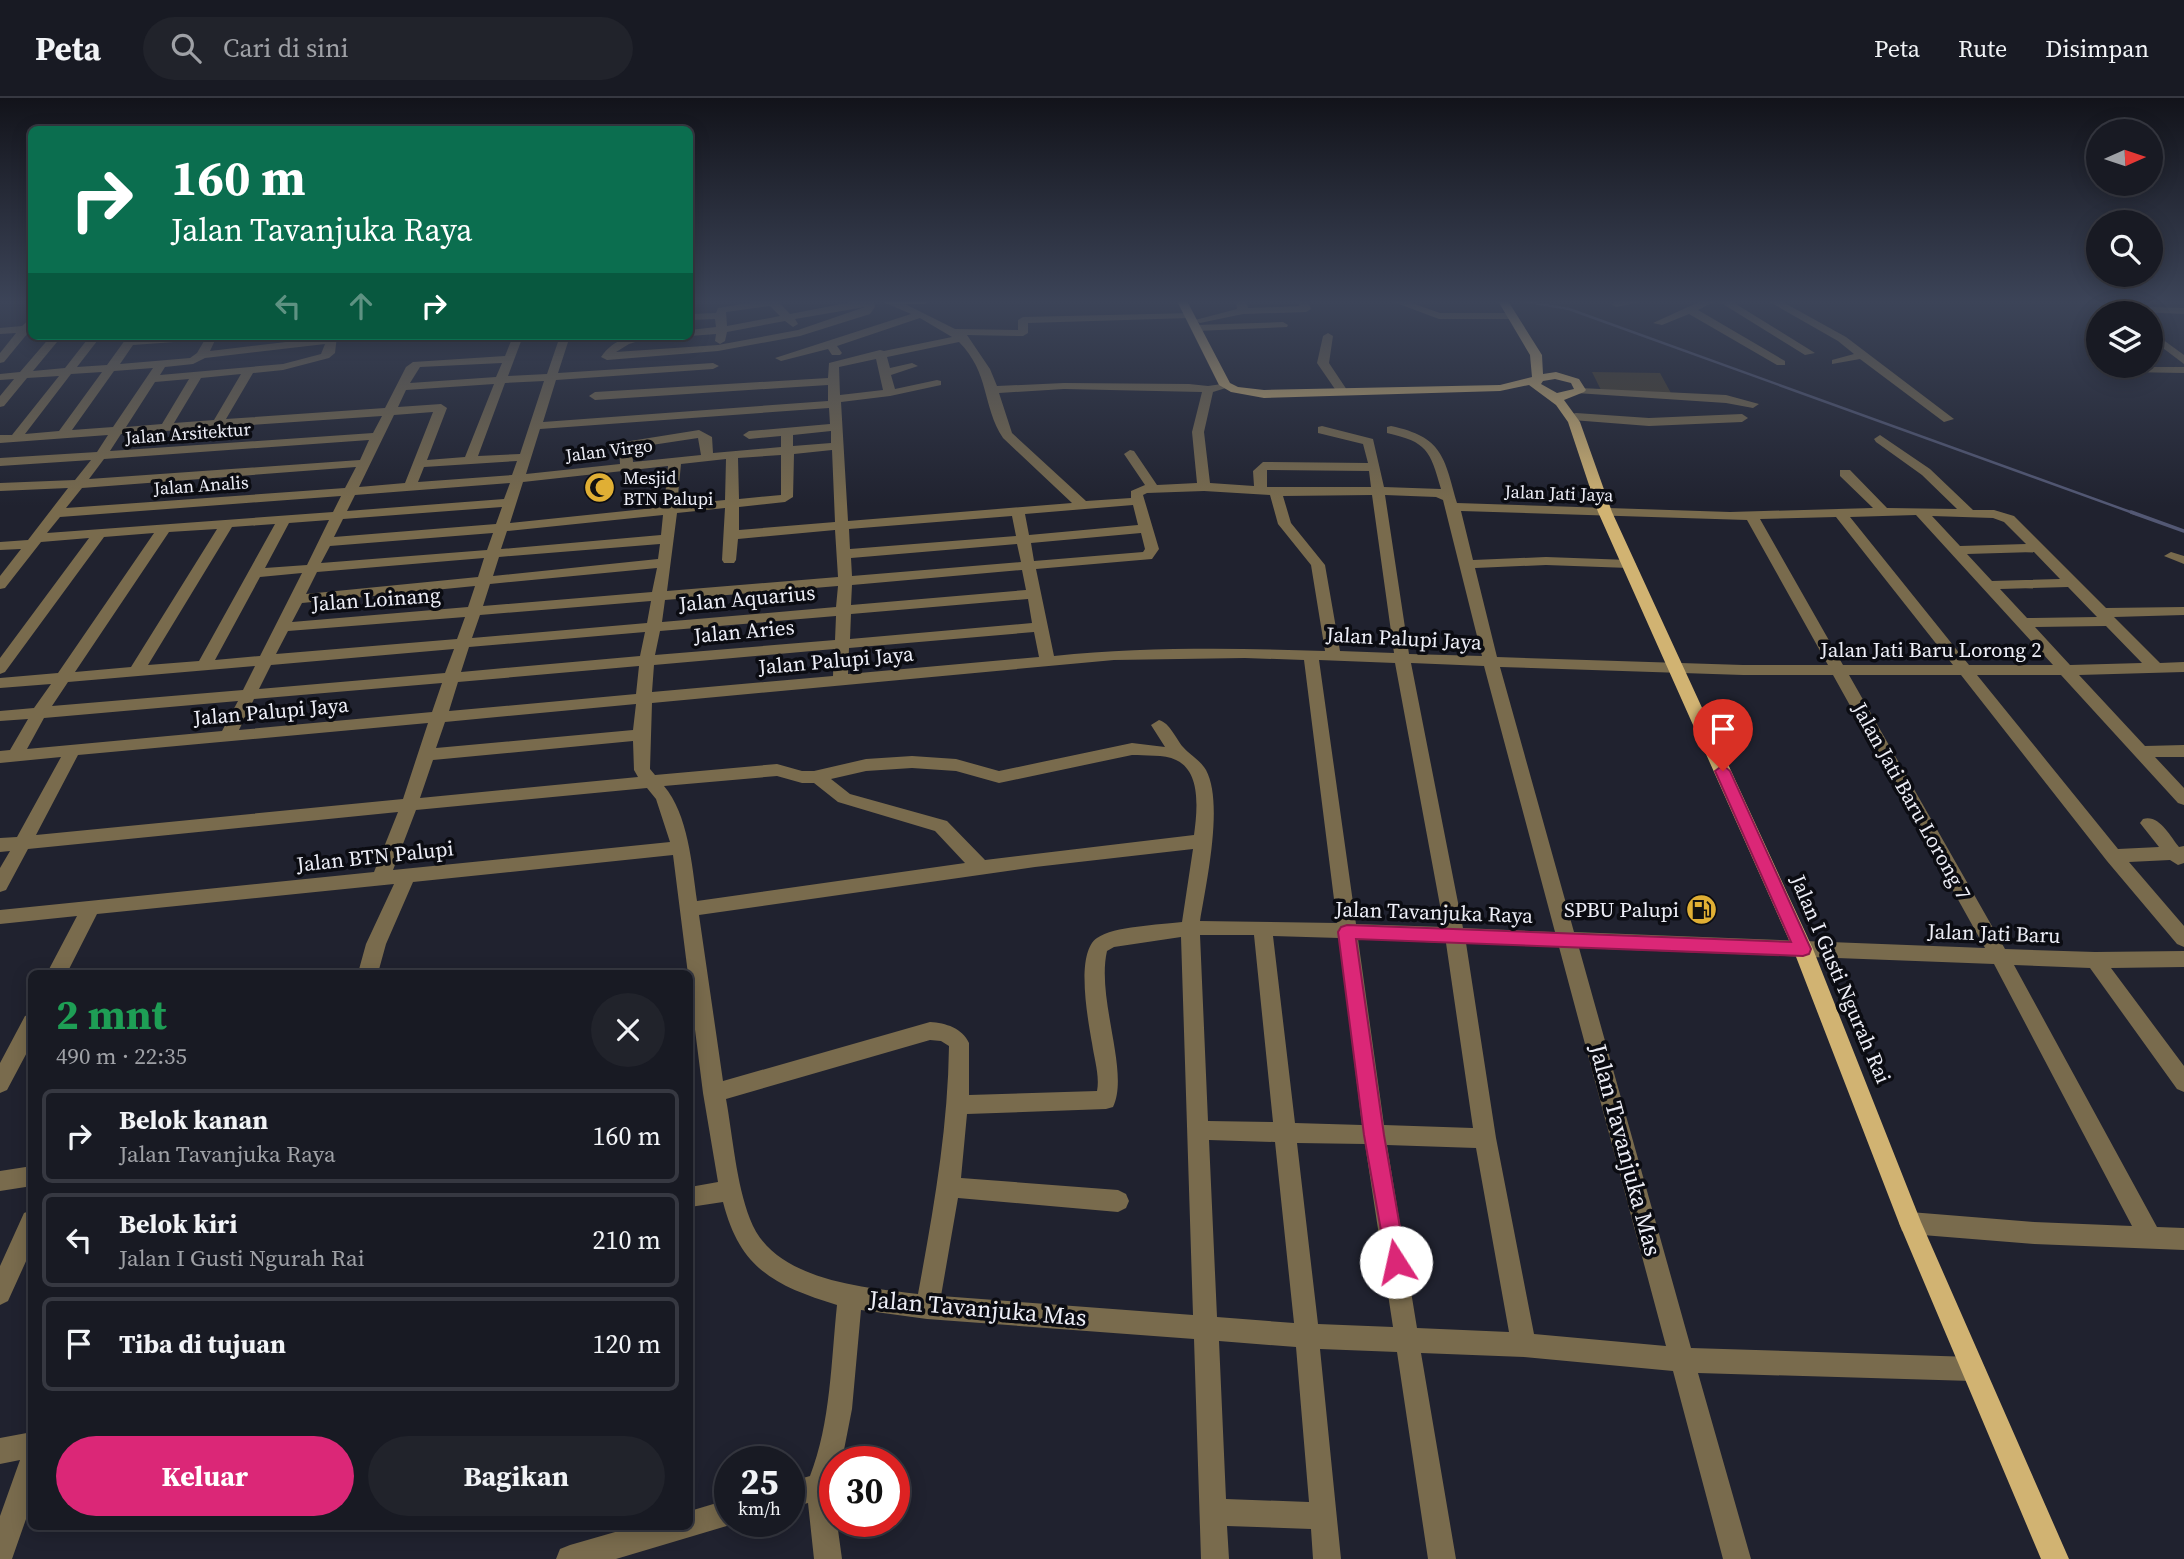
<!DOCTYPE html>
<html lang="id">
<head>
<meta charset="utf-8">
<style>
	:root { --surface:#181a23; --page:#21232b; --text:#f1f3f6; --muted:#9fa1a6; --line:#363841; --accent:#db2777 }
	body { margin:0; font-family:"Source Serif 4",serif; background:var(--page); color:var(--text); height:100vh; display:flex; flex-direction:column; font-size:26px; white-space:nowrap }
	* { box-sizing:border-box; margin:0 }
	p { font-size:23px; color:var(--muted) }
	.icon { flex:none; width:38px; height:38px; fill:none; stroke:currentColor; stroke-width:2; stroke-linecap:round; stroke-linejoin:round }
	.map { position:relative; flex:1; overflow:hidden }
	.sheet { position:absolute; left:28px; top:872px; width:665px; height:560px; display:flex; flex-direction:column; background:var(--surface); border-radius:10px; box-shadow:0 4px 18px #0003,0 0 0 2px var(--line) }
	.sheet>* { flex:none }
	.top-card { position:absolute; left:28px; top:28px; width:665px; height:214px; border-radius:10px; box-shadow:0 4px 18px #0003,0 0 0 2px var(--line); background:#0b6e4f; color:#fff; overflow:hidden }
	.needle { width:46px; rotate:87deg }
	.controls { position:absolute; left:2086px; top:21px; display:grid; gap:14px }
	.controls a { display:grid; place-items:center; width:77px; height:77px; border-radius:50%; background:var(--surface); box-shadow:0 4px 18px #0003,0 0 0 2px var(--line); font-size:35px }
	.speed { position:absolute; left:714px; top:1348px; display:flex; gap:14px; font-size:35px; font-weight:700; text-align:center }
	.speed>* { display:grid; place-content:center; width:91px; height:91px; border-radius:50%; background:var(--surface); box-shadow:0 4px 18px #0003,0 0 0 2px var(--line); line-height:1 }
	.speed small { font-size:18px; font-weight:400 }
	.speed .limit { border:10px solid #d22; background:#fff; color:#111 }
	.pin { position:absolute; display:grid; place-items:center; width:60px; height:60px; color:#fff; margin:-72px -30px; border-radius:50% 50% 50% 0; rotate:-45deg; box-shadow:0 0 7px #0007 }
	.pin .icon { rotate:45deg }
	.me { position:absolute; width:77px; margin:-38px; rotate:350deg; stroke-linejoin:round; filter:drop-shadow(0 0 5px #0008) }
	.turn { display:flex; align-items:center; gap:24px; height:147px; padding:0 28px; font-size:32px }
	.turn .icon { width:91px; height:91px; stroke-width:2.5 }
	.turn b { display:block; font-size:49px; line-height:60px }
	.lanes { display:flex; align-items:center; height:66px; padding:0 28px; background:#0003; justify-content:center; gap:35px; direction:ltr }
	.lanes .off { opacity:.35 }
	.round { display:grid; place-items:center; flex:none; width:74px; height:74px; border-radius:37px; background:var(--page) }
	.headline { display:flex; align-items:center; justify-content:space-between; height:119px; padding:0 28px }
	h1 { font-size:42px; font-weight:700; line-height:52px; color:#1e9e55 }
	.button { display:flex; gap:14px; margin-top:auto; padding:14px 28px }
	.button a { flex:1; height:80px; border-radius:42px; background:var(--accent); color:#fff; font-size:28px; font-weight:700; line-height:80px; text-align:center }
	.button a+a { background:var(--page); color:var(--text) }
	ul { padding:0; list-style:none }
	li { display:flex; align-items:center; gap:21px; height:94px; margin:0 14px 10px; padding:0 14px; border:4px solid var(--line); border-radius:10px }
	li div { flex:1 }
	li b { display:block; font-size:26px }
	li em { font-style:normal }
	header { display:flex; align-items:center; gap:42px; box-sizing:border-box; height:98px; padding:0 35px; background:var(--surface); border-bottom:2px solid var(--line) }
	header strong { font-size:33px }
	nav { display:flex; gap:38px; margin-inline-start:auto; font-size:24px }
	.search { width:490px; height:63px; background:var(--page); display:flex; align-items:center; gap:18px; box-sizing:border-box; padding:0 24px; border-radius:38px; color:var(--muted); font-size:26px }
	.map>svg:first-child { display:block }
	.green { fill:#473e2b }
	.lines { fill:none; stroke-linecap:round; stroke-linejoin:round }
	.stream-far1 { stroke:#535874; stroke-width:2.5 }
	.stream { stroke:#535874; stroke-width:3.5 }
	.minor { fill:#796b4d; fill-rule:evenodd }
	.major { fill:#d1b372; fill-rule:evenodd }
	.route { fill:#db2777; stroke:#8e194d; stroke-width:2 }
	.labels { text-anchor:middle; dominant-baseline:central; stroke-width:7; stroke-linejoin:round; paint-order:stroke }
	.far-street-label { font-size:18px; fill:#edeef7; stroke:#0b0c12 }
	.far-poi-label { font-size:18px; fill:#edeef7; stroke:#0b0c12; text-anchor:start }
	.street-label { font-size:21px; fill:#edeef7; stroke:#0b0c12 }
	.poi-label { font-size:21px; fill:#edeef7; stroke:#0b0c12; text-anchor:end }
	.near-street-label { font-size:24px; fill:#edeef7; stroke:#0b0c12 }
</style>
</head>
<body>
<header>
<strong>Peta</strong>
<div class="search"><svg class="icon" aria-label="search" viewBox="0 0 24 24"><circle cx="10" cy="10" r="6"/><path d="M15 15l6 6"/></svg>Cari di sini</div>
<nav><a>Peta</a><a>Rute</a><a>Disimpan</a></nav>
</header>
<div class="map">
<svg width="2184" height="1461" viewBox="0 0 2184 1461">
	<rect width="100%" height="100%" fill="#20222f"/>
	<path class="green" d="M1592,274L1660,275L1672,297L1603,296Z"/>
	<g class="lines">
		<path class="stream-far1" d="M1523,203L1569,211L2136,416"/>
		<path class="stream" d="M2131,414L2184,433"/>
		<path class="minor" d="M759,203H778L790,216L857,203H874L875,209L870,216L800,238L718,253L607,262L601,259C615,239 632,238 654,238L629,246L616,254L718,247L798,232L865,209L795,221L798,226L793,229L785,223L727,234L725,243L720,246L715,243L716,236L690,238H689L690,232L716,229L715,221L690,222V216L716,215L718,210ZM770,208L780,218L727,228L726,214Z
			M887,203H899L955,231L1018,232V222L1023,219L1193,215V219L1189,220L1028,225V235L1023,238L967,237L990,271L997,288L1064,285L1189,286L1208,288L1229,285V289L1213,294L1204,334L1210,385L1254,388L1253,373L1263,364L1368,365L1363,346L1318,335V329L1322,328L1373,341L1384,389L1441,391C1430,352 1427,344 1387,335V329L1391,328C1443,339 1444,359 1457,405L1730,414L1873,410L1840,378V372H1850L1887,410L1957,411L1922,377L1876,344L1874,341L1880,337L1930,371L1973,412H1994L2014,418L2106,510L2184,509V517L2114,519L2160,565L2184,564V574L2079,577L2145,648L2184,647V659H2155L2184,690V707L2178,705L2061,577H1977L2118,751L2159,749L2140,725L2143,721C2159,716 2170,738 2179,749L2184,748V765L2178,767L2170,762L2129,764L2184,828V849L2177,846L2107,763L1961,577H1849L2005,851L2095,854L2184,853V869L2111,870L2184,968V994L2177,991L2090,870L2014,867L2157,1129L2184,1130V1152L2034,1146L1910,1136L1902,1133L1899,1125L1902,1117L1910,1114L2034,1124L2132,1128L1994,866L1579,850L1691,1250L1972,1259L1981,1262L1984,1271L1981,1280L1972,1283L1698,1275L1751,1461H1723L1673,1273L1524,1259L1421,1255L1456,1461H1428L1397,1254L1320,1251L1341,1461H1313L1311,1431L1227,1428L1229,1461H1201L1194,1241L927,1221L861,1212L852,1311L842,1362L835,1363L832,1388L842,1461H814L808,1405L789,1410V1384L810,1378C831,1324 831,1263 837,1207C775,1188 740,1171 723,1104L690,1109V1089L718,1084L703,995L673,757L413,784L386,846L378,875H358L366,846L394,786L97,816L67,875H47L77,818L0,826V812L374,774L398,714L28,751L6,792L0,794V770L10,753L0,754V740L17,739L61,659L0,665V653L10,652L28,621L0,623V613L34,610L51,586L0,590V580L58,575L154,435L104,439L5,574L0,576V560L89,440L41,444L5,490L0,491V478L21,451L0,452V444L28,442L68,390L0,393V385L75,382L91,362L0,368V360L97,354L108,337L0,345V337H12L59,278L27,280L4,308L0,309V298L14,281L0,282V276L20,274L51,238H62L33,273L65,270L90,238H101L77,269L107,267L128,238H139L138,240L175,238L179,241L174,244L133,247L120,266L190,260L197,255L207,238H217L210,253L337,238L335,255L329,260L283,272L253,275L226,321L385,310L406,269L413,264L505,258L513,238H523L508,278L547,276L560,238H570L558,275L713,265L719,268L713,271L556,282L543,324L828,303V287L595,302L589,298L595,294L828,280L829,265L880,252L884,253L952,239L920,220L837,248L842,255L840,257H832L828,251L781,263L775,260L911,216L888,206ZM959,244C990,275 982,308 1003,340L1072,405L848,423L841,304L890,298L941,287V283L937,282L895,291L891,277L918,268L912,265L890,270L887,259ZM325,246L321,256L283,266L160,277L165,269L193,266L205,260ZM876,261L883,292L840,297L839,269ZM502,265L496,279L410,285L420,269ZM153,270L113,329L72,332L114,273ZM102,274L59,333L25,336L71,276ZM241,276L214,322L174,325L201,280ZM189,281L162,326L126,329L155,284ZM544,283L520,356L478,358L505,285ZM494,286L465,359L427,362L447,310L441,306L398,309L406,292ZM1064,291L1202,294L1192,334L1197,385L1157,387L1134,353L1130,352L1124,356L1145,387L1131,393V400L1086,403L1012,335L999,295ZM829,310L830,326L749,333L743,337L749,341L781,338V349L713,355L712,339L699,332L624,344L619,351L620,366L526,376L540,331ZM433,314L405,385L359,389L394,317ZM382,318L373,335L110,353L121,336ZM831,333V345L793,348V337ZM698,340L701,357L633,364L632,350ZM369,342L360,362L89,381L104,361ZM832,352L835,424L739,432V409L785,404L793,399L794,356ZM781,357V397L739,401L738,360ZM726,361L725,402L677,407L681,366ZM517,363L512,377L418,384L424,369ZM668,368L664,409L510,425L523,384ZM356,369L345,390L66,410L82,390ZM1267,372L1369,373L1371,389H1267ZM510,385L504,401L347,413L355,397ZM1204,393L1270,397L1278,426L1311,467L1325,553C1235,550 1144,549 1054,558L1036,471L1152,461L1159,451L1143,397L1147,395ZM1372,397L1394,555L1340,553L1325,467L1291,425L1283,398ZM1385,397L1436,399L1443,402L1482,558L1409,556ZM341,398L333,414L47,435L60,419ZM1133,407L1138,427L1029,437L1025,416ZM502,409L496,426L334,439L343,421ZM725,410L722,462L724,465H734L736,462L738,441L835,432L838,479L667,493L677,415ZM1461,413L1747,422L1828,567H1743L1497,559L1475,470L1546,467L1629,470L1636,466L1629,462L1546,459L1473,462ZM663,417L661,437L501,451L507,433ZM1916,417L2053,567H1969L1850,419ZM1012,418L1016,438L850,451L849,431ZM1932,418L1993,420L2004,424L2026,446L1960,448ZM1836,419L1953,567H1843L1760,421ZM329,422L307,467L265,470L289,425ZM275,426L199,563L148,567L232,429ZM217,431L131,569L75,574L169,434ZM493,435L487,452L321,465L330,448ZM1141,435L1145,451L1143,454L1034,463L1031,445ZM660,446L658,461L493,478L499,459ZM1017,446L1021,464L852,478L851,460ZM2034,454L2060,481L1992,483L1967,456ZM484,460L478,479L306,496L317,474ZM657,470L652,494L483,508L490,486ZM1022,472L1026,492L851,507L852,487ZM302,475L260,558L215,562L260,479ZM475,488L468,509L292,524L302,505ZM838,488L836,509L662,524L665,502ZM2068,489L2097,519L2027,520L2000,491ZM1028,501L1032,525L850,541L851,516ZM651,503L647,525L472,540L480,517ZM836,518L835,542L655,557L660,533ZM465,519L457,541L276,556L288,533ZM2106,528L2142,565L2070,567L2035,529ZM645,534L640,558L461,574L469,549ZM1034,534L1039,559L848,576L849,550ZM454,551L445,575L259,591L271,567ZM834,551L833,578L652,594L654,567ZM1245,560L1304,562L1337,825L1200,823C1206,786 1224,705 1206,672C1200,662 1191,658 1183,649C1176,641 1170,625 1159,622L1151,627L1165,649L1132,645L999,673L956,661L912,658L866,661L814,673H802L777,666L655,677L650,671L652,605L1114,562ZM1319,562L1395,565L1444,829L1356,826ZM1411,565L1484,568L1555,834L1463,830ZM255,568L243,592L52,608L68,584ZM639,568L636,596L449,613L458,584ZM1500,569L1743,577H1833L1985,850L1574,834ZM442,585L432,614L239,632L254,601ZM238,603L222,633L27,651L44,620ZM636,606L633,632L436,650L445,624ZM428,625L403,701L36,737L78,657ZM633,643L634,672L638,679L420,700L433,662ZM1132,657C1145,658 1164,656 1176,662C1202,674 1197,714 1194,737L985,762L947,723L850,696L831,681L866,673L912,670L956,673L999,685ZM777,678L802,685H814L838,704L935,733L965,765L697,803C692,767 688,716 664,688ZM647,690L656,701L670,744L393,772L416,712ZM1193,751L1182,824C1159,827 1114,828 1097,840C1075,855 1088,922 1092,945C1094,960 1100,978 1097,993L969,997V945C962,930 946,925 930,924L723,983L699,817L1035,769ZM1200,837H1254L1273,1024L1208,1023ZM1273,838L1339,840L1362,1027L1295,1025ZM1181,839L1193,1217L941,1198L958,1100L1118,1114L1126,1110L1129,1103L1126,1096L1118,1092L961,1080L967,1016L1106,1011L1113,1009C1130,974 1096,901 1107,853L1114,849ZM1358,841L1446,845L1473,1030L1384,1027ZM1466,845L1559,849L1666,1248L1534,1236L1496,1040ZM930,942L941,943L949,948C948,1032 933,1114 918,1196C863,1189 773,1183 750,1121C736,1084 733,1040 726,1001ZM1209,1042L1275,1044L1294,1225L1217,1219ZM1297,1045L1365,1046L1393,1229L1318,1226ZM1387,1047L1476,1050L1509,1234L1417,1230ZM1219,1243L1296,1249L1309,1404L1226,1401Z
			M1236,203H1246L1248,210L1300,208L1298,203H1308L1311,211L1306,214L1243,216L1200,225L1195,222L1237,211Z
			M1391,203H1406L1440,215H1511L1516,218L1511,221H1439Z
			M1615,203H1645L1616,209L1611,206Z
			M1701,203H1715L1698,212L1785,263V267H1777L1689,216L1662,227L1653,225Z
			M1718,203H1731L1815,255L1805,257Z
			M1768,203H1781L1846,239L1954,321L1944,324L1860,261L1832,266V262L1854,256L1838,243Z
			M2121,208L2184,210V216L2117,213V209Z
			M32,219V230L4,264L0,265V255L16,235L0,236V230L22,228Z
			M1283,224L1288,227L1287,229L1196,233L1191,230L1196,227Z
			M2151,233L2184,257V266L2151,241Z
			M1328,235L1333,238L1329,265L1349,295L1347,297H1339L1317,265L1323,238Z
			M2131,269H2184V275L2127,274V270Z
			M1580,290L1726,297L1759,306L1753,310L1726,305L1576,295L1574,293Z
			M1576,315L1649,320L1742,316L1748,320L1742,324L1649,328L1572,322V316Z
			M2171,454L2184,458V466L2164,458Z
			M32,916V945L7,992L0,995V965L25,918Z
			M32,1068V1088L0,1093V1073Z
			M32,1112V1150L8,1203L0,1207V1168L24,1115Z
			M32,1334V1404L12,1461H0V1418L20,1362L0,1366V1340Z
			M730,1401V1423H740L730,1427L616,1461H556L560,1451L570,1447L636,1428H690V1413Z"/>
		<path class="major" d="M882,203H930L925,206H887Z
			M1177,203H1187L1230,285L1238,289L1264,292L1500,287L1532,279L1530,257L1498,203H1508L1542,257L1543,276L1556,274L1579,281L1586,292L1584,294L1564,302L1580,324L1612,414L1813,851L1921,1124L2069,1461H2041L1899,1125L1793,851L1598,414L1568,324L1556,307L1529,287L1500,293L1264,300L1231,294L1219,287ZM1555,281L1571,285L1574,291L1557,295L1541,286L1543,283Z"/>
	</g>
	<linearGradient id="sky" x2="0" y2="1"><stop stop-color="#12131a"/><stop offset="0.5" stop-color="#3c4458"/><stop offset="1" stop-color="#3c4458" stop-opacity="0"/></linearGradient>
	<rect width="2184" height="408" fill="url(#sky)"/>
	<path class="route" d="M1723,667L1730,673L1811,851L1809,856L1803,858L1356,841L1384,1037L1406,1164L1403,1172L1396,1175L1388,1172L1364,1037L1338,834L1341,829L1347,827L1791,844L1715,673Z"/>
	<defs>
		<symbol id="mosque-disc" viewBox="-11 -11 22 22"><circle r="9.5" fill="#e0af34" stroke="#0b0c12"/><path d="M3.5-4.9A6 6 0 1 0 3.5 4.9A5 5 0 1 1 3.5-4.9Z" fill="#111"/></symbol>
		<symbol id="fuel-disc" viewBox="-11 -11 22 22"><circle r="9.5" fill="#e0af34" stroke="#0b0c12"/><path d="M-5.5-6h7V0h2V4h1.3V-2.5L3-4.5l.8-.8L6-3V5H2.5V1h-1V6h-7ZM-4.2-4.7v3.2H.2V-4.7Z" fill="#111"/></symbol>
	</defs>
	<g fill-rule="evenodd">
		<use href="#mosque-disc" x="582" y="372" width="35" height="35"/>
		<use href="#fuel-disc" x="1684" y="794" width="35" height="35"/>
	</g>
	<g class="labels">
		<g class="far-street-label">
			<text transform="translate(188 335) rotate(-4)">Jalan Arsitektur</text>
			<text transform="translate(609 352) rotate(-7)">Jalan Virgo</text>
			<text transform="translate(201 387) rotate(-4)">Jalan Analis</text>
			<text transform="translate(1559 395) rotate(2)">Jalan Jati Jaya</text>
		</g>
		<g class="far-poi-label">
			<text x="623" y="379">Mesjid<tspan x="623" dy="21">BTN Palupi</tspan></text>
		</g>
		<g class="street-label">
			<text transform="translate(747 500) rotate(-5)">Jalan Aquarius</text>
			<text transform="translate(376 501) rotate(-4)">Jalan Loinang</text>
			<text transform="translate(744 533) rotate(-5)">Jalan Aries</text>
			<text transform="translate(1404 540) rotate(3)">Jalan Palupi Jaya</text>
			<text x="1931" y="551">Jalan Jati Baru Lorong 2</text>
			<text transform="translate(836 562) rotate(-5)">Jalan Palupi Jaya</text>
			<text transform="translate(271 613) rotate(-5)">Jalan Palupi Jaya</text>
			<text transform="translate(1912 703) rotate(61)">Jalan Jati Baru Lorong 7</text>
			<text transform="translate(375 758) rotate(-6)">Jalan BTN Palupi</text>
			<text transform="translate(1434 814) rotate(2)">Jalan Tavanjuka Raya</text>
			<text transform="translate(1994 835) rotate(2)">Jalan Jati Baru</text>
			<text transform="translate(1841 881) rotate(67)">Jalan I Gusti Ngurah Rai</text>
		</g>
		<g class="poi-label">
			<text x="1679" y="811">SPBU Palupi</text>
		</g>
		<g class="near-street-label">
			<text transform="translate(1626 1052) rotate(75)">Jalan Tavanjuka Mas</text>
			<text transform="translate(978 1210) rotate(5)">Jalan Tavanjuka Mas</text>
		</g>
	</g>
</svg>
<div class="controls">
<a><svg class="needle" viewBox="-14 -14 28 28"><path d="M0-13l5 13h-10z" fill="#e53935"/><path d="M0 13l5-13h-10z" fill="#9fa1a6"/></svg></a>
<a><svg class="icon" aria-label="search" viewBox="0 0 24 24"><circle cx="10" cy="10" r="6"/><path d="M15 15l6 6"/></svg></a>
<a><svg class="icon" aria-label="layers" viewBox="0 0 24 24"><path d="M12 4l9 5-9 5-9-5zM3 14l9 5 9-5"/></svg></a>
</div>
<div class="speed"><div>25<small>km/h</small></div><div class="limit">30</div></div>
<div class="pin" style="left:1723px;top:673px;background:#d93025"><svg class="icon" aria-label="arrive" viewBox="0 0 24 24"><path d="M6 21V4h12l-3 4 3 4H6"/></svg></div>
<svg class="me" style="left:1396px;top:1164px" viewBox="-20 -20 40 40"><circle r="19" fill="#fff"/><path d="M0-13L10 11 0 6-10 11z" fill="#db2777"/></svg>
<div class="top-card">
<div class="turn"><svg class="icon" aria-label="right" viewBox="0 0 24 24"><path d="M7 20v-9h11M14 6l5 5-5 5"/></svg><div><b>160 m</b>Jalan Tavanjuka Raya</div></div>
<div class="lanes"><svg class="icon off" aria-label="left" viewBox="0 0 24 24"><path d="M17 20v-9H6M10 6l-5 5 5 5"/></svg><svg class="icon off" aria-label="ahead" viewBox="0 0 24 24"><path d="M12 20V5M6 11l6-6 6 6"/></svg><svg class="icon" aria-label="right" viewBox="0 0 24 24"><path d="M7 20v-9h11M14 6l5 5-5 5"/></svg></div>
</div>
<section class="sheet">
<div class="headline"><div><h1>2 mnt</h1><p>490 m · 22:35</p></div><a class="round"><svg class="icon" aria-label="close" viewBox="0 0 24 24"><path d="M6 6l12 12M18 6L6 18"/></svg></a></div>
<ul>
<li><svg class="icon" aria-label="right" viewBox="0 0 24 24"><path d="M7 20v-9h11M14 6l5 5-5 5"/></svg><div><b>Belok kanan</b><p>Jalan Tavanjuka Raya</p></div><em>160 m</em></li>
<li><svg class="icon" aria-label="left" viewBox="0 0 24 24"><path d="M17 20v-9H6M10 6l-5 5 5 5"/></svg><div><b>Belok kiri</b><p>Jalan I Gusti Ngurah Rai</p></div><em>210 m</em></li>
<li><svg class="icon" aria-label="arrive" viewBox="0 0 24 24"><path d="M6 21V4h12l-3 4 3 4H6"/></svg><div><b>Tiba di tujuan</b></div><em>120 m</em></li>
</ul>
<div class="button"><a>Keluar</a><a>Bagikan</a></div>
</section>
</div>
</body>
</html>
